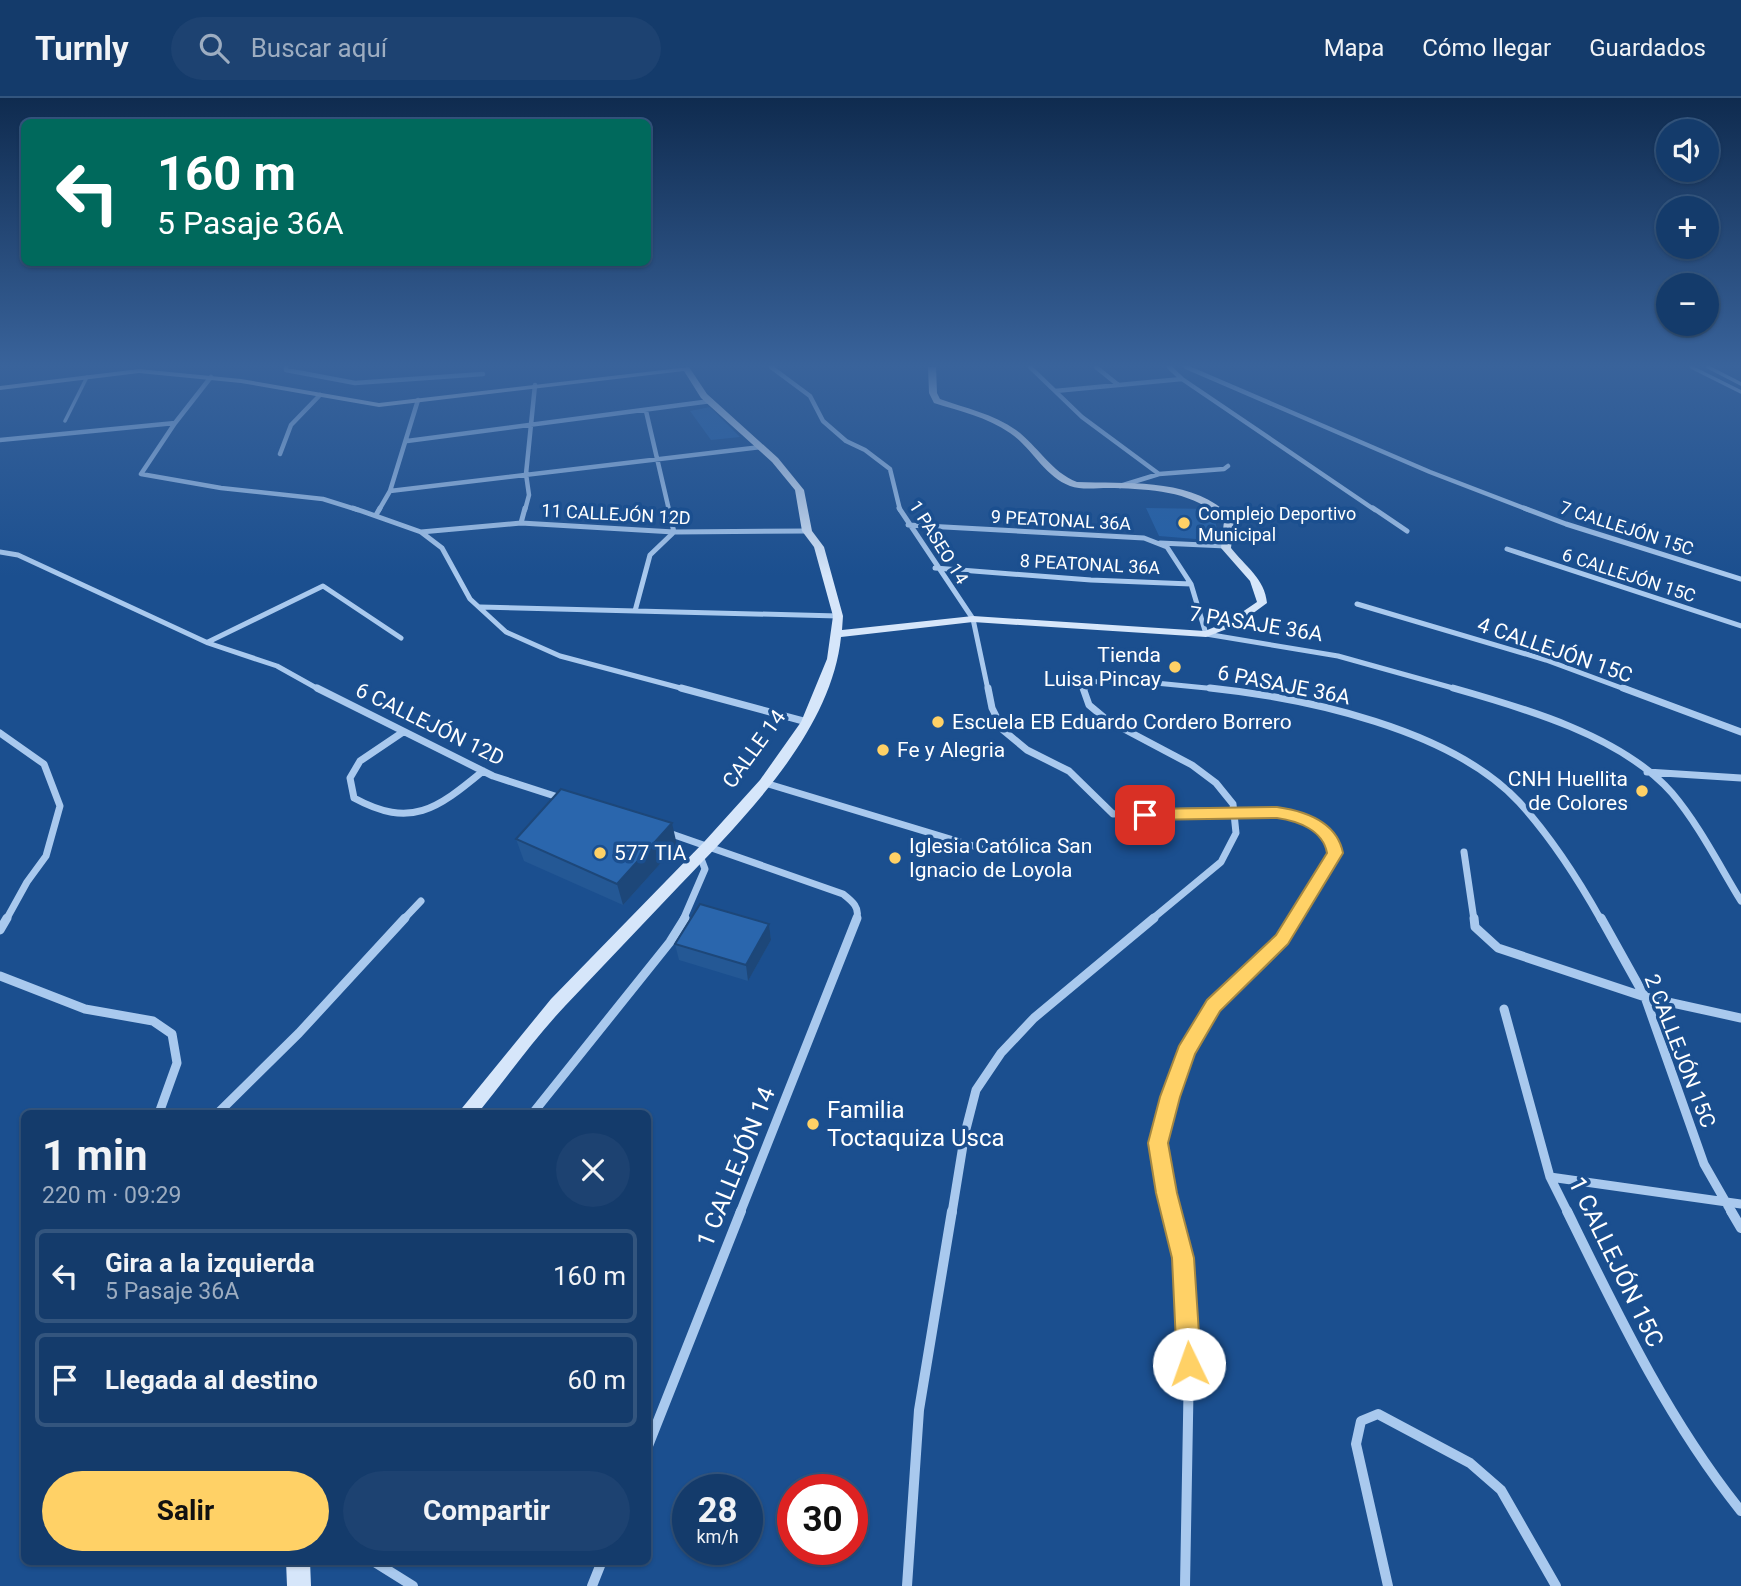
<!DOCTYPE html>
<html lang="es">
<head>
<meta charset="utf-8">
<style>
	:root { --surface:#143b6b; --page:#1d4271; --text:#f1f3f6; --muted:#9dadc1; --line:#33557e; --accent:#ffd166 }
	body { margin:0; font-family:Roboto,sans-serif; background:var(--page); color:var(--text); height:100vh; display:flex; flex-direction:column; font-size:26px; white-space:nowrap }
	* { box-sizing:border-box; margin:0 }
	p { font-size:23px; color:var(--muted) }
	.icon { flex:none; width:38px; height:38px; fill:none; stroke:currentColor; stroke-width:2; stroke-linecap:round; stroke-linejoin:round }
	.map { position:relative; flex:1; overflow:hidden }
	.side { position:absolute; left:21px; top:1012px; width:630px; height:455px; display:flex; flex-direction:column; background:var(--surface); border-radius:10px; box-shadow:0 2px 5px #0004,0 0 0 2px var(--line) }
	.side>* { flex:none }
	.guide { position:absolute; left:21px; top:21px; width:630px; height:147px; border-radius:10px; box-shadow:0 2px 5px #0004,0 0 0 2px var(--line); background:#00695c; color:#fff; overflow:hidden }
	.tools { position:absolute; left:1656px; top:21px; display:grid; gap:14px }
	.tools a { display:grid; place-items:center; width:63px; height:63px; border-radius:50%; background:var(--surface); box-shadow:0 2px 5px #0004,0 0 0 2px var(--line); font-size:35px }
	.speed { position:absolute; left:672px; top:1376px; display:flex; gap:14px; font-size:35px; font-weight:700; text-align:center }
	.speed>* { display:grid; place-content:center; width:91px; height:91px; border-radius:50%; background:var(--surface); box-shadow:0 2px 5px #0004,0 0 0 2px var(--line); line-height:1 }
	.speed small { font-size:18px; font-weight:400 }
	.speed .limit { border:10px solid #d22; background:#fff; color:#111 }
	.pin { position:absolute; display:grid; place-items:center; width:60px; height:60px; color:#fff; margin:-30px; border-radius:14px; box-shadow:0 4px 10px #0006 }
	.me { position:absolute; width:77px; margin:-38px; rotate:357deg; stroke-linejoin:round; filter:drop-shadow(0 0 5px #0008) }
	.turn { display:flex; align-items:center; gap:24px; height:147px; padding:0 21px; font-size:32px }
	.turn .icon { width:91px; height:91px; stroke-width:2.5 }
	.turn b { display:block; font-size:49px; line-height:60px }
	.round { display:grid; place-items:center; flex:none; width:74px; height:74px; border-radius:37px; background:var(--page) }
	.head { display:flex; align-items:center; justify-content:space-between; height:119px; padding:0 21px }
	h1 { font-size:42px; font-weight:700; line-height:52px }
	.action { display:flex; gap:14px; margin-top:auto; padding:14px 21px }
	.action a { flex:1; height:80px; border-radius:42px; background:var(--accent); color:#111; font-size:28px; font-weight:700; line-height:80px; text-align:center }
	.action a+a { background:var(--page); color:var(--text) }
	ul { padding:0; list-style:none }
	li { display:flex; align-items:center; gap:21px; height:94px; margin:0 14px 10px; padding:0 7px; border:4px solid var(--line); border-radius:10px }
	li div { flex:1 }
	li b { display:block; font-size:26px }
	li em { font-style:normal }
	header { display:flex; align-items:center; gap:42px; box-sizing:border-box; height:98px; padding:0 35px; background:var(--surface); border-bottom:2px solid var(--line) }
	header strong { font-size:33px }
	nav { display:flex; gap:38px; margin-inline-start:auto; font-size:24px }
	.search { width:490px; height:63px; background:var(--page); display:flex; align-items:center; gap:18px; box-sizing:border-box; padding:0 24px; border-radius:38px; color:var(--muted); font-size:26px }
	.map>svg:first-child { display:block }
	.green { fill:#2461a8 }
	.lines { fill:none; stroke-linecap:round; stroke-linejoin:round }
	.lane { stroke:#a9c9ee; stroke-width:3.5 }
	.street-far4 { stroke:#a9c9ee; stroke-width:4.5 }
	.street-far3 { stroke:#a9c9ee; stroke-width:5 }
	.street-far2 { stroke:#a9c9ee; stroke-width:7 }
	.street-far1 { stroke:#a9c9ee; stroke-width:9 }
	.street { stroke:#a9c9ee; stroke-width:10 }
	.secondary { fill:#d6e6fa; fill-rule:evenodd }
	.wall { fill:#245895 }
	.shaded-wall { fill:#1d4779 }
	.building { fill:#2a66ad; stroke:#1d4779; stroke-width:2 }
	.route { fill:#ffd166; stroke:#a68842; stroke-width:2 }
	.poi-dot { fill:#ffd166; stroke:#1b4f8f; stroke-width:2.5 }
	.labels { text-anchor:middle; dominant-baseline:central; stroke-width:7; stroke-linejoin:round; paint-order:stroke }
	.far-poi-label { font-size:18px; fill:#fff; stroke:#1b4f8f; text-anchor:start }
	.far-street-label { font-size:18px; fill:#fff; stroke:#1b4f8f }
	.street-label { font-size:21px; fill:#fff; stroke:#1b4f8f }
	.poi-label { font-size:21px; fill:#fff; stroke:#1b4f8f; text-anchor:start }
	.near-poi-label { font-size:24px; fill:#fff; stroke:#1b4f8f; text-anchor:start }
	.near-street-label { font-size:24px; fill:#fff; stroke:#1b4f8f }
</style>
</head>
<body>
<header>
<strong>Turnly</strong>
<div class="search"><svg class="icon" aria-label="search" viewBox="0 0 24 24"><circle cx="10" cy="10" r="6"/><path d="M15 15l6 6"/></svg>Buscar aquí</div>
<nav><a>Mapa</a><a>Cómo llegar</a><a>Guardados</a></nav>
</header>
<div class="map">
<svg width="1741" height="1488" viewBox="0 0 1741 1488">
	<rect width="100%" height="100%" fill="#1b4f8f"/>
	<path class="green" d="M710,309L740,339L711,342L690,313Z
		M1146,410L1212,411L1220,443L1159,438Z"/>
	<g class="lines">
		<path class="lane" d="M1691,269L1741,294
			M1708,269L1741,286
			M65,323L87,279"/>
		<path class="street-far4" d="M286,269V272L355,285L483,276
			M771,269L810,298L823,323L846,343L865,352L890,371L900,412
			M1030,269L1082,319L1159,376
			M1096,269L1117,286
			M1169,269L1182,281L1375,412
			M1186,269L1430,374L1529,412
			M211,279L175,325L141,376L221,390L323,401L358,412
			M1055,293L1182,281
			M646,313L669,412
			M0,342L175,325
			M407,343L711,303
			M280,356L291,327L320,297
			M1120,388L1159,376L1224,371L1228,368
			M390,393L761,349
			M379,412L390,393L418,302
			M525,412L529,397L526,376L535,287"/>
		<path class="street-far3" d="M353,410L421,434L442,450L470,501L506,534L560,558L688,592
			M525,410L521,425L674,434L807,433
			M899,410L973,521L988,592
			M1373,410L1407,433
			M1524,410L1566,426L1741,481
			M376,417L380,410
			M908,427L1144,440L1167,449L1191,486
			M421,434L521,425
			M1160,445L1226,448
			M1507,451L1741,528
			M0,454L18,457L208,545L277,568L320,592
			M935,470L1091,482L1191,486L1206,536L1338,558L1460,592
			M1357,506L1546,562L1627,592
			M480,509L838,518
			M635,513L650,457L674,434L668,410
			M208,544L323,488L401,540
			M1084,592L1091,584L1125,582L1227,592"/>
		<path class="street-far2" d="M317,590L493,678L561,700
			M681,590L807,624
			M988,590L992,610L1003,632L1027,652L1069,673L1113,716C1158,715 1278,705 1313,725C1325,732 1331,742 1335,755L1294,822
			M1083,590L1089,607L1107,622L1192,667L1216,685L1233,706L1236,735L1221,764L1151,822
			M1210,590C1306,600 1451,631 1519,704C1551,739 1578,781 1601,822
			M1453,590C1524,610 1622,638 1672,695C1699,727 1719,767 1741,803
			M1623,590L1741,634
			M403,634L360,663L350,680L354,700C411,731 437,711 483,673
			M0,635L44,666L60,708L46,758L27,784L6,822
			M1647,674L1741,680
			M765,685L980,750
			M666,734L843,796C852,803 861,810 856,822
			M1464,754L1474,822
			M403,822L421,803
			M683,822L705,771L700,758"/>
		<path class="street-far1" d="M1474,820L1475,829L1498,850L1645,899L1741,920
			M1601,820L1645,899L1704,1066L1732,1115
			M0,832L7,820
			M0,878L85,911L153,923L172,936L177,965L159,1015
			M1504,911L1550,1079L1568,1115
			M218,1015L299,935L405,820
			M533,1015L670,844L685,820
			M1550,1079L1741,1106
			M740,1115L857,820
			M952,1115L965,1035L976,992L1001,955L1034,920L1154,820
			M1171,1115C1166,1094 1159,1070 1158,1047C1157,1015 1193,928 1215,905C1242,876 1274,854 1295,820"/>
		<path class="street" d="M1171,1113L1183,1160L1189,1266L1185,1488
			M1567,1113C1618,1217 1668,1322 1741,1413
			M1731,1113L1741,1130
			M24,1258V1284
			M648,1348L741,1113
			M373,1463L413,1488
			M592,1488L602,1463
			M907,1488L919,1312L952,1113
			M1388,1488L1356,1346L1361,1323L1378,1316L1470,1365L1501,1392L1556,1488"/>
		<path class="secondary" d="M689,269L707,296L778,360L804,392L812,433L824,449L843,518L842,532L973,518L1205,533L1229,523L1257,504L1250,483L1221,450L1224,423C1194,392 1149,391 1108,390C1096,390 1081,392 1070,388C1044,378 1032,350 1010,335C987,319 959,313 934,305L929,295L928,269H936L937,295L940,301C965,310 994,316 1016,332C1038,348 1051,374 1077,384C1129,386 1197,379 1234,422L1231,450C1245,468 1265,481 1267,505L1237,527L1206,539L973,524L841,539C831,635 743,721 679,788C641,828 603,868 565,908C534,941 507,979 478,1015H458L551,901L704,744L760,682L801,624L827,561L833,518L814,449L802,433L795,392L772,364L701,300L684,273L379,309L241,285L139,275L0,292V288L139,271L241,281L379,305Z
			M286,1463H310L311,1488H287Z"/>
	</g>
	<path class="wall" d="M516,741L677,747L623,807L524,763Z
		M769,826L771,842L748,883L679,862L675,846Z"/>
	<path class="shaded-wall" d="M672,725L677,747L623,807L617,786Z
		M769,826L771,842L748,883L746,867Z"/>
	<path class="building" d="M561,691L672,725L617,786L516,741Z
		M700,806L769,826L746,867L675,846Z"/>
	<linearGradient id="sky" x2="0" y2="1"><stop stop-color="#0f2b4f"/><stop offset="0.56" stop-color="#39639b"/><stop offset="1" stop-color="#39639b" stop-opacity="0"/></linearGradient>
	<rect width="1741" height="478" fill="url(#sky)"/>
	<path class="route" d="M1277,709C1305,713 1337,724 1343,755L1288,846L1220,913L1195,956L1180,999L1168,1045L1177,1095L1194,1160L1201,1266L1198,1275L1189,1278L1181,1275L1177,1266L1172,1160L1156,1095L1148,1045L1160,999L1179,948L1207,902L1276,837L1327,755C1323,732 1298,723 1277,720L1145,722L1137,717L1145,711Z"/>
	<g class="poi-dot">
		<circle cx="1184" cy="425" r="7"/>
		<circle cx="1175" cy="569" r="7"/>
		<circle cx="938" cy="624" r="7"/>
		<circle cx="883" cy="652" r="7"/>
		<circle cx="1642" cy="693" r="7"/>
		<circle cx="600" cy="755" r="7"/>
		<circle cx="895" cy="760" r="7"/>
		<circle cx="813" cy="1026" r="7"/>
	</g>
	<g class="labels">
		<g class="far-poi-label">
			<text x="1198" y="415">Complejo Deportivo<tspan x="1198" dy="21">Municipal</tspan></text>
		</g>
		<g class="far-street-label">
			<text transform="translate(616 416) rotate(3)">11 CALLEJÓN 12D</text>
			<text transform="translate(1061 422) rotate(3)">9 PEATONAL 36A</text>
			<text transform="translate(1627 430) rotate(18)">7 CALLEJÓN 15C</text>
			<text transform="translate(939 444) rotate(58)">1 PASEO 14</text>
			<text transform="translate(1090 466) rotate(3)">8 PEATONAL 36A</text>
			<text transform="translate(1629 477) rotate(18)">6 CALLEJÓN 15C</text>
		</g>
		<g class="street-label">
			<text transform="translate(1256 526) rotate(9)">7 PASAJE 36A</text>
			<text transform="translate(1555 552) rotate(19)">4 CALLEJÓN 15C</text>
			<text transform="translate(1284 587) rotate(11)">6 PASAJE 36A</text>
			<text transform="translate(430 626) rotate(26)">6 CALLEJÓN 12D</text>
			<text transform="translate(754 651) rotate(-54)">CALLE 14</text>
			<text transform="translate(1680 953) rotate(69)">2 CALLEJÓN 15C</text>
		</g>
		<g class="poi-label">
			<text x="1161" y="557" text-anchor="end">Tienda<tspan x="1161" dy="24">Luisa Pincay</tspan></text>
			<text x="952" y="624">Escuela EB Eduardo Cordero Borrero</text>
			<text x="897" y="652">Fe y Alegria</text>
			<text x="1628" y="681" text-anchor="end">CNH Huellita<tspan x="1628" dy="24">de Colores</tspan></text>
			<text x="909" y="748">Iglesia Católica San<tspan x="909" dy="24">Ignacio de Loyola</tspan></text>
			<text x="614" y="755">577 TIA</text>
		</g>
		<g class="near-poi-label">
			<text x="827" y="1012">Familia<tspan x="827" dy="28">Toctaquiza Usca</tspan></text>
		</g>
		<g class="near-street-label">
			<text transform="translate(736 1069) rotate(-68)">1 CALLEJÓN 14</text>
			<text transform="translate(1616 1164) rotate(64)">1 CALLEJÓN 15C</text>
		</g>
	</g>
</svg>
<div class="tools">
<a><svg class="icon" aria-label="sound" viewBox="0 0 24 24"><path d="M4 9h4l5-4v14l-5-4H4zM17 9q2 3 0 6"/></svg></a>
<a>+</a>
<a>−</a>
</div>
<div class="speed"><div>28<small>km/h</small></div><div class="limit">30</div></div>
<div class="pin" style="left:1145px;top:717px;background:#d93025"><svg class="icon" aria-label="arrive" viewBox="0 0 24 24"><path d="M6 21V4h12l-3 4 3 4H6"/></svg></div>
<svg class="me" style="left:1189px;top:1266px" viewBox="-20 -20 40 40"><circle r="19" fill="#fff"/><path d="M0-13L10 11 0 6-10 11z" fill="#ffd166"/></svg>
<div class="guide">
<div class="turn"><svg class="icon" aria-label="left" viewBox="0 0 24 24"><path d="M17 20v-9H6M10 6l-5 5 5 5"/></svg><div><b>160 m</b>5 Pasaje 36A</div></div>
</div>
<section class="side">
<div class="head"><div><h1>1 min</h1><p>220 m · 09:29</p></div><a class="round"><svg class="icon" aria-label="close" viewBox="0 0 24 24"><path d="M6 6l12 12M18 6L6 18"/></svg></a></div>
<ul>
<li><svg class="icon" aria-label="left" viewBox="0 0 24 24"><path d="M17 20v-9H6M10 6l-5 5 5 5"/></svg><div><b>Gira a la izquierda</b><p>5 Pasaje 36A</p></div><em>160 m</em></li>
<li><svg class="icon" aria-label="arrive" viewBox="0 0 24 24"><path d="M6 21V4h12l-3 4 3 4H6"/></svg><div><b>Llegada al destino</b></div><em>60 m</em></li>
</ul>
<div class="action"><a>Salir</a><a>Compartir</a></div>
</section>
</div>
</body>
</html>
